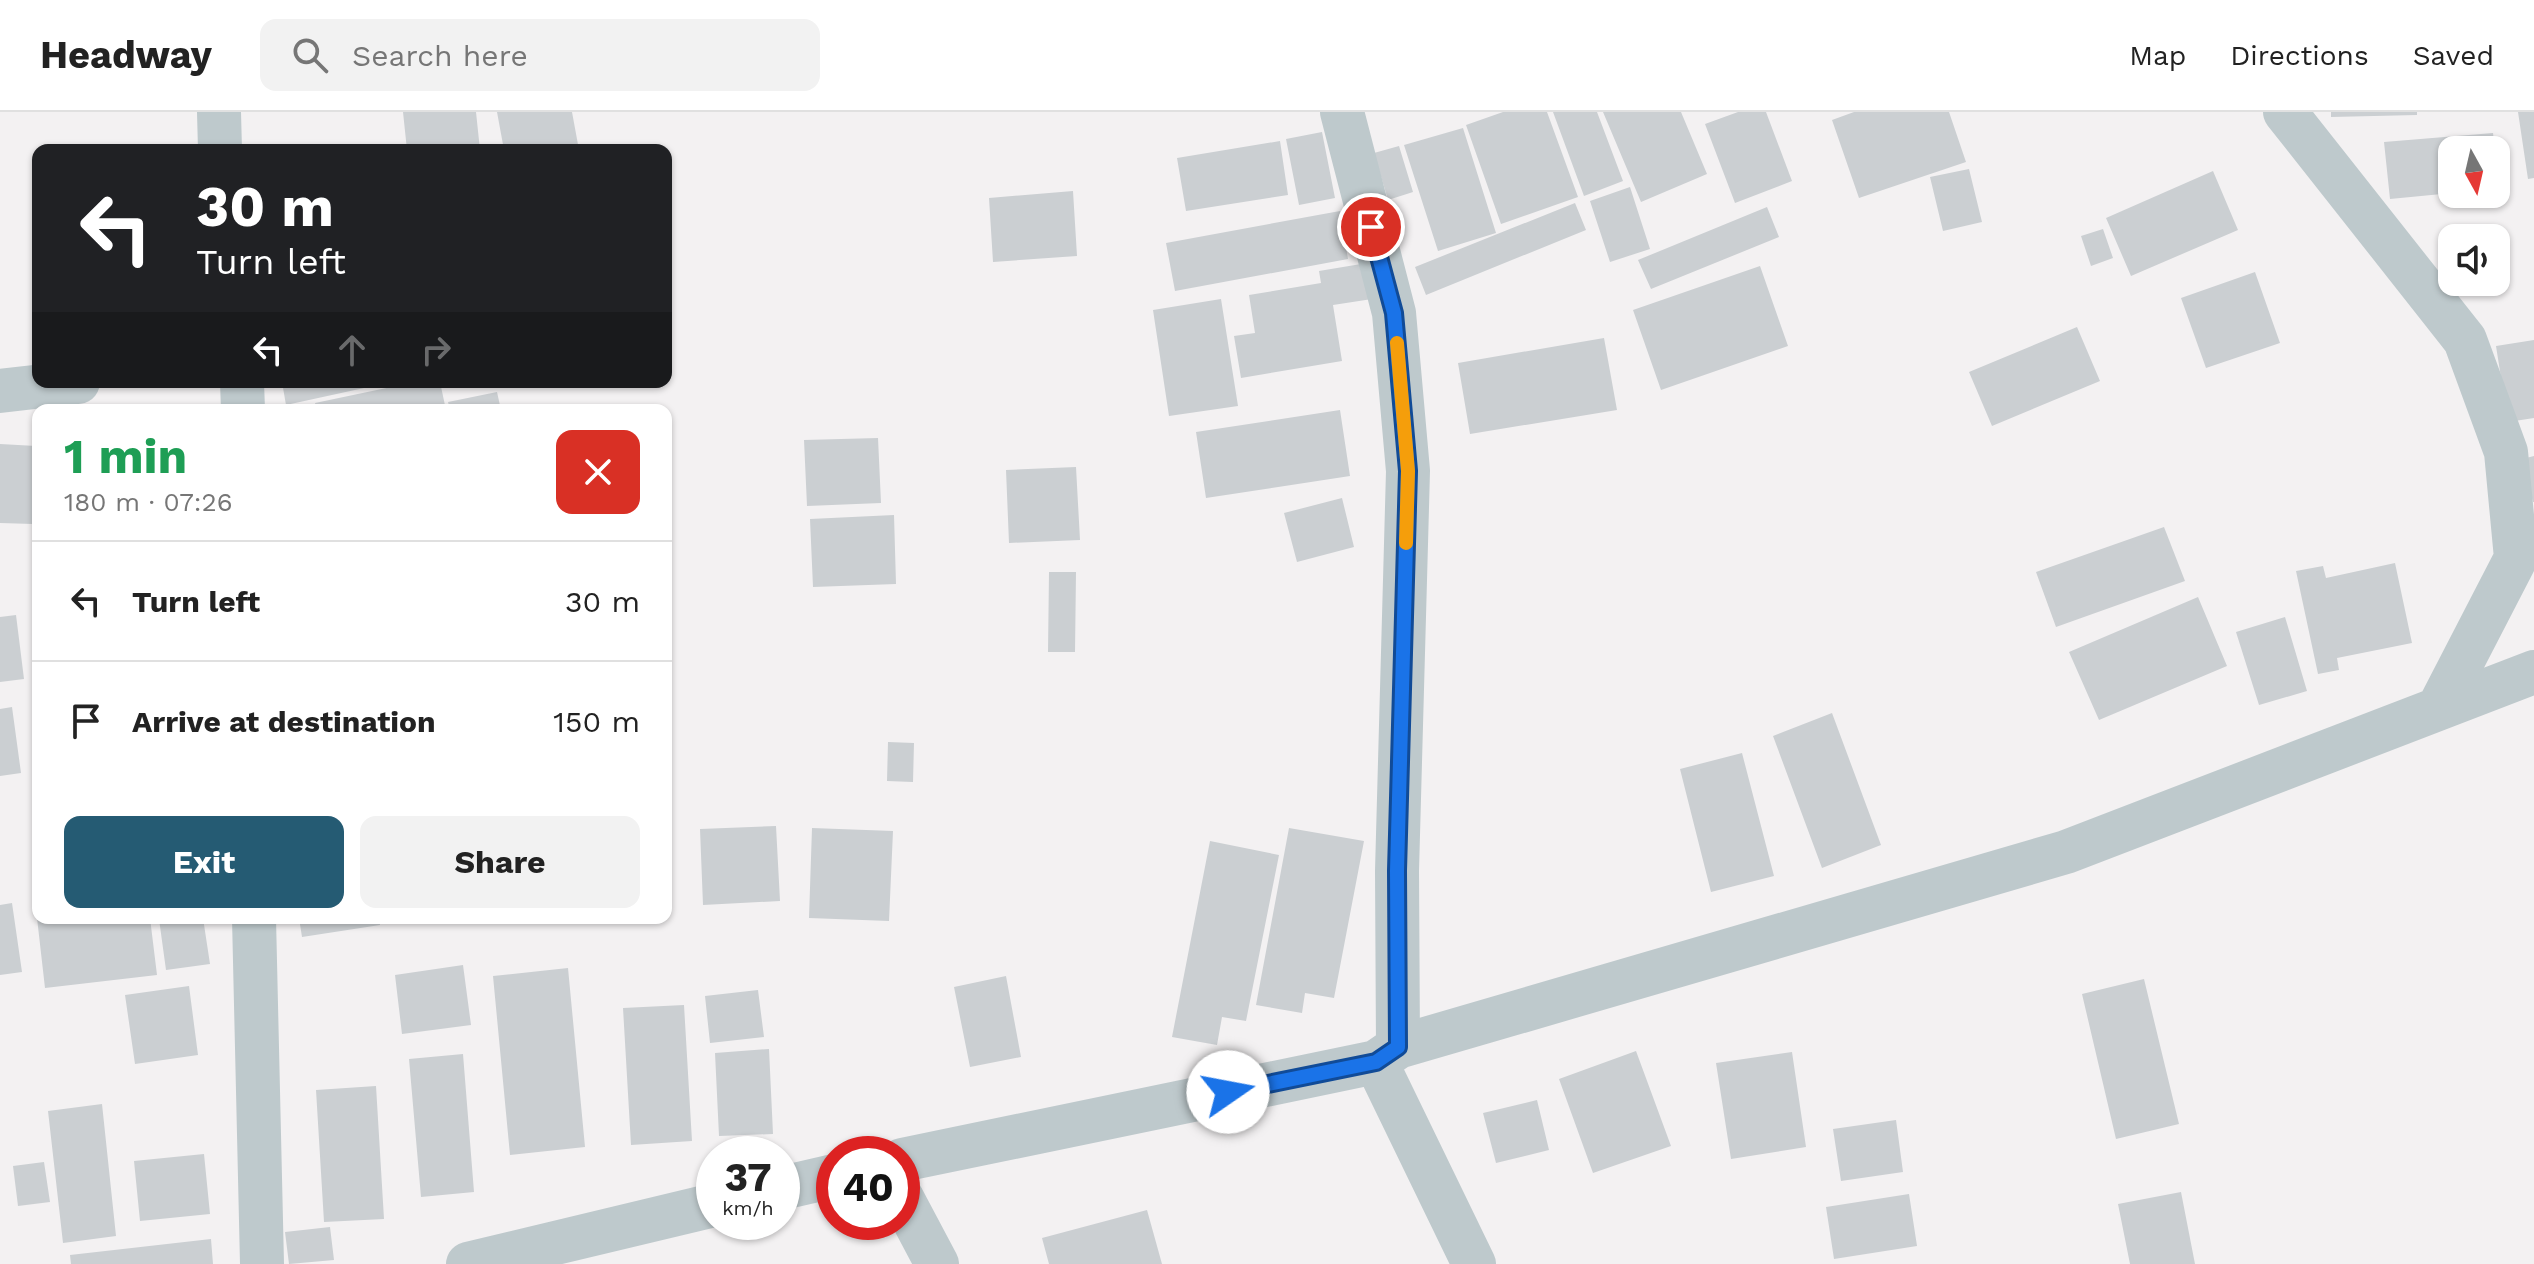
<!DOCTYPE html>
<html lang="en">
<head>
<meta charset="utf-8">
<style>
	:root { --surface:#fff; --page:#f2f2f2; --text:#222; --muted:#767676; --line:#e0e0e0; --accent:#255b73 }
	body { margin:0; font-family:"Work Sans",sans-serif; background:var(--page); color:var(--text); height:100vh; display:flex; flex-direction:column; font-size:30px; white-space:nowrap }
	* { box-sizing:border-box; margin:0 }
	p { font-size:26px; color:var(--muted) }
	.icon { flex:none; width:44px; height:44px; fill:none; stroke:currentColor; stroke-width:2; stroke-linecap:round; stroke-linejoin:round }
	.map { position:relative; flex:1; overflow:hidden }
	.side { position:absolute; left:32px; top:292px; width:640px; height:520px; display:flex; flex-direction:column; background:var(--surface); border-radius:16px; box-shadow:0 2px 6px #0004 }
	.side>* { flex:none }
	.guide { position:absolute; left:32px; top:32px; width:640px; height:244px; border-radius:16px; box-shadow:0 2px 6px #0004; background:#202124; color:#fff; overflow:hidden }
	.needle { width:52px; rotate:172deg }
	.buttons { position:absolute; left:2438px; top:24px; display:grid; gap:16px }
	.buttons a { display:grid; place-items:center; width:72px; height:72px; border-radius:16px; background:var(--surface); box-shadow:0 2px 6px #0004; font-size:40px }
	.speed { position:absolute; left:696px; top:1024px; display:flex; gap:16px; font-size:40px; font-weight:700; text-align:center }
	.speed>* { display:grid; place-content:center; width:104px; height:104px; border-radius:50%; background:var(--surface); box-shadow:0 2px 6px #0004; line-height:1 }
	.speed small { font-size:20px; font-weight:400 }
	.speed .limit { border:12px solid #d22; background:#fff; color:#111 }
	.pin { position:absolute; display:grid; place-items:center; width:68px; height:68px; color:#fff; margin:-34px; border:4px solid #fff; border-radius:50%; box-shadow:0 2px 8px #0007 }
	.me { position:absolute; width:88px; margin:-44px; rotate:78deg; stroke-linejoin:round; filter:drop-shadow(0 0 6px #0008) }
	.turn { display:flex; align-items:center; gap:28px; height:168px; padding:0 32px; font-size:36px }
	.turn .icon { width:104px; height:104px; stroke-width:2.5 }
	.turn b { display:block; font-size:56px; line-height:68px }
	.lanes { display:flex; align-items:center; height:76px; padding:0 32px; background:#0003; justify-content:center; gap:40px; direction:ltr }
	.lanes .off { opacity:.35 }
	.round { display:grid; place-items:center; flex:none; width:84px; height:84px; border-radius:16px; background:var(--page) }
	.overview { display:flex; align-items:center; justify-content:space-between; height:136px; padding:0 32px }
	h1 { font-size:48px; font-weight:700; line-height:60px; color:#1e9e55 }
	.primary-button { display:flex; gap:16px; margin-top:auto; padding:16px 32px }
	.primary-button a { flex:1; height:92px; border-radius:16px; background:var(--accent); color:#fff; font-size:32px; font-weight:700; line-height:92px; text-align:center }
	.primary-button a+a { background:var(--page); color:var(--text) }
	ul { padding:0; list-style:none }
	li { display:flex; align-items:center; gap:24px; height:120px; padding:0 32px; border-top:2px solid var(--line) }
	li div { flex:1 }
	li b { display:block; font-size:30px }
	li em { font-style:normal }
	header { display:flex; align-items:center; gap:48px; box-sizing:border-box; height:112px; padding:0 40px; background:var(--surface); border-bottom:2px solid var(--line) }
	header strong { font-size:38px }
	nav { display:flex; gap:44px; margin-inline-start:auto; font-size:28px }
	.search { width:560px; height:72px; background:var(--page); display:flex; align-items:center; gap:20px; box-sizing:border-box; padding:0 28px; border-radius:16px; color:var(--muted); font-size:30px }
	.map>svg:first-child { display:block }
	.building { fill:#cbcfd2 }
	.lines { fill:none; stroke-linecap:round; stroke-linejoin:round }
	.minor { stroke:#bec9cc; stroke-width:44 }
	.route-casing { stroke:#114b97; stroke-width:20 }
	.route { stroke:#1a73e8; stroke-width:14 }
	.slow { stroke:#f59e0b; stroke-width:14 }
</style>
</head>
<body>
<header>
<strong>Headway</strong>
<div class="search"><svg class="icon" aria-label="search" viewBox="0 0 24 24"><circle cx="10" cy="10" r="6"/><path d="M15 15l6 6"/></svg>Search here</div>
<nav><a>Map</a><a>Directions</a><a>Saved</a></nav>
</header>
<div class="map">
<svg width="2534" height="1152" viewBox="0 0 2534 1152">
	<rect width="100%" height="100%" fill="#f3f1f2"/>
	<path class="building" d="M403,0H476L480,38H407Z
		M497,0H572L579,38H504Z
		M1503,0H1547L1578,85L1501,112L1466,13Z
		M1553,0H1597L1623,69L1584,84Z
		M1603,0H1681L1707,62L1641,90Z
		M1738,0H1766L1792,69L1735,91L1705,12Z
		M1854,0H1949L1966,50L1859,86L1832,8Z
		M2331,0H2417V3L2331,5Z
		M2518,0H2534V66L2528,67Z
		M1463,16L1496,121L1438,139L1404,33Z
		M1322,20L1335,86L1299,93L1286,27Z
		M2493,21L2495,38H2452V81L2390,87L2384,30Z
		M1280,29L1288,83L1186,99L1177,46Z
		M1399,34L1413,80L1388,88L1374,41Z
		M1969,57L1982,110L1943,119L1930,65Z
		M2213,59L2238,118L2131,164L2106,106Z
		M1630,75L1650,137L1610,150L1590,89Z
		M1073,79L1077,144L993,150L989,86Z
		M1575,91L1586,118L1426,183L1415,155Z
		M1767,95L1779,125L1651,177L1638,148Z
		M1340,99L1348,147L1175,179L1166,131Z
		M2103,117L2113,146L2091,154L2081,124Z
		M1367,151L1372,187L1333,193L1342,249L1241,266L1234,224L1255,221L1249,183L1321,171L1319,159Z
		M1760,154L1788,234L1661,278L1633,198Z
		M2255,160L2280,231L2206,256L2181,186Z
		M1221,187L1238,294L1169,304L1153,198Z
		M2077,215L2100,269L1992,314L1969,260Z
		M1604,226L1617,298L1470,322L1458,251Z
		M2534,228V306L2508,310L2496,234Z
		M282,270H387V271L286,293Z
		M415,270H440L446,298H317L315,291Z
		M497,280L501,298H450L448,290Z
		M1340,298L1350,364L1206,386L1196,320Z
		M878,326L881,391L807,394L804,328Z
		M0,332L36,334L33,412L0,411Z
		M2534,344V390H2533L2522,347Z
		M1076,355L1080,428L1009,431L1006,358Z
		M1342,386L1354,435L1297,450L1284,401Z
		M894,403L896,472L813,475L810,407Z
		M2164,415L2185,469L2056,515L2036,460Z
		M2395,451L2412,531L2337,546L2339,558L2318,562L2296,459L2323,454L2326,466Z
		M1049,460H1076L1075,540H1048Z
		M2198,485L2227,554L2099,608L2069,540Z
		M16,503L24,567L0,570V505Z
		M2285,505L2307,579L2259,593L2236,520Z
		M12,595L21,661L0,664V597Z
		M1832,601L1881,733L1822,756L1773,624Z
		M888,630L914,631L913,670L887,669Z
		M1742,641L1774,764L1711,780L1680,657Z
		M776,714L780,789L703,793L700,717Z
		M812,716L893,719L889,809L809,806Z
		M1289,716L1364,729L1334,886L1305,881L1302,901L1256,893Z
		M1210,729L1279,743L1246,909L1222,905L1217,933L1172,925Z
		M12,791L22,860L0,863V793Z
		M37,806H150L157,863L45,876Z
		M164,806H203L210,852L166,858L159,807Z
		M299,806H379L380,813L302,825Z
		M463,853L471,913L402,922L395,863Z
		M568,856L585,1035L510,1043L493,864Z
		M1006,864L1021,945L970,955L954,875Z
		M2144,867L2179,1012L2116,1027L2082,882Z
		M189,874L198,943L135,952L125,883Z
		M758,878L764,925L710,931L705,884Z
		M684,893L692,1029L631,1033L623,896Z
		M769,937L773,1022L719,1024L715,941Z
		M1636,939L1671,1034L1593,1061L1559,967Z
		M1792,940L1806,1035L1731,1047L1716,951Z
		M463,942L474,1080L421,1085L409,947Z
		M376,974L384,1107L324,1110L316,978Z
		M1537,988L1549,1038L1496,1051L1483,1001Z
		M102,992L116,1124L63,1131L48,999Z
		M1896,1008L1903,1060L1841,1069L1833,1017Z
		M204,1042L210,1102L140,1109L134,1049Z
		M44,1050L50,1090L18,1094L13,1054Z
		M2181,1080L2195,1152H2130L2118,1092Z
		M1909,1082L1917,1134L1834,1147L1826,1095Z
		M1147,1098L1162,1152H1049L1042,1126Z
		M330,1115L334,1148L289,1152L285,1120Z
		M211,1127L213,1152H71L70,1143Z"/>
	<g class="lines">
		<path class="minor" d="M219,0L220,38
			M1342,0L1394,201L1408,359L1397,759L1398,935
			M2285,0L2465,228L2506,340L2516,446L2439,595
			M242,270L243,298
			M0,279L78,270
			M254,806L262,1152
			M1376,950L1474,1152
			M902,1048L1376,950L1398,935L2066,740L2534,560
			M782,1076L834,1064
			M902,1086L937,1152
			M468,1152L714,1093"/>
	</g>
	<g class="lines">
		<defs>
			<path id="route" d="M1228,980L1376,950L1398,935L1397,759L1408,359L1394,201L1371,115"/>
		</defs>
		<use href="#route" class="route-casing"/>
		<use href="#route" class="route"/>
		<path class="slow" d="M1397,231L1408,359L1406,431"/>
	</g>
</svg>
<div class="buttons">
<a><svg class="needle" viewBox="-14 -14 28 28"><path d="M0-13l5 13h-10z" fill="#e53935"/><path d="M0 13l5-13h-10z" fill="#767676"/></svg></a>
<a><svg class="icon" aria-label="sound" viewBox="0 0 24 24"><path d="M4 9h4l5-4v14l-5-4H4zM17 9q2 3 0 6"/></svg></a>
</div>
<div class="speed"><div>37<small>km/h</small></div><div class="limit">40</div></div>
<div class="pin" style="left:1371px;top:115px;background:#d93025"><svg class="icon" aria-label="arrive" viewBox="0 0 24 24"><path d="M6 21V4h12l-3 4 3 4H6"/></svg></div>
<svg class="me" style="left:1228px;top:980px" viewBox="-20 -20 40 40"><circle r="19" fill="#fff"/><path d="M0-13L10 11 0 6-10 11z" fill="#1a73e8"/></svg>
<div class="guide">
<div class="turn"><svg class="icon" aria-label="left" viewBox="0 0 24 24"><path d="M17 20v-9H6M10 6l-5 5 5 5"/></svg><div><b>30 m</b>Turn left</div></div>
<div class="lanes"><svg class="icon" aria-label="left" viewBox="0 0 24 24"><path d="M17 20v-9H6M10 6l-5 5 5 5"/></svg><svg class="icon off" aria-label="ahead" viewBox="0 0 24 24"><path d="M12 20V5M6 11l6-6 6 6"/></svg><svg class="icon off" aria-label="right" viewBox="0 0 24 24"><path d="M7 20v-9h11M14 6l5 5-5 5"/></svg></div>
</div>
<section class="side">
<div class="overview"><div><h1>1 min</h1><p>180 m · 07:26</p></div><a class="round" style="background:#d93025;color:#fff"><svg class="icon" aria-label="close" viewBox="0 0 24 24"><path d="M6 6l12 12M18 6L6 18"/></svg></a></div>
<ul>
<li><svg class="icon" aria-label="left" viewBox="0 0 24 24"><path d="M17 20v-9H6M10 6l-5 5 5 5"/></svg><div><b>Turn left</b></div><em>30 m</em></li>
<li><svg class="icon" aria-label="arrive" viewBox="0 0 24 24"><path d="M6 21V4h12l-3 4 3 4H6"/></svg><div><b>Arrive at destination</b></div><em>150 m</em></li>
</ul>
<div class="primary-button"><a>Exit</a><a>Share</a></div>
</section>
</div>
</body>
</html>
